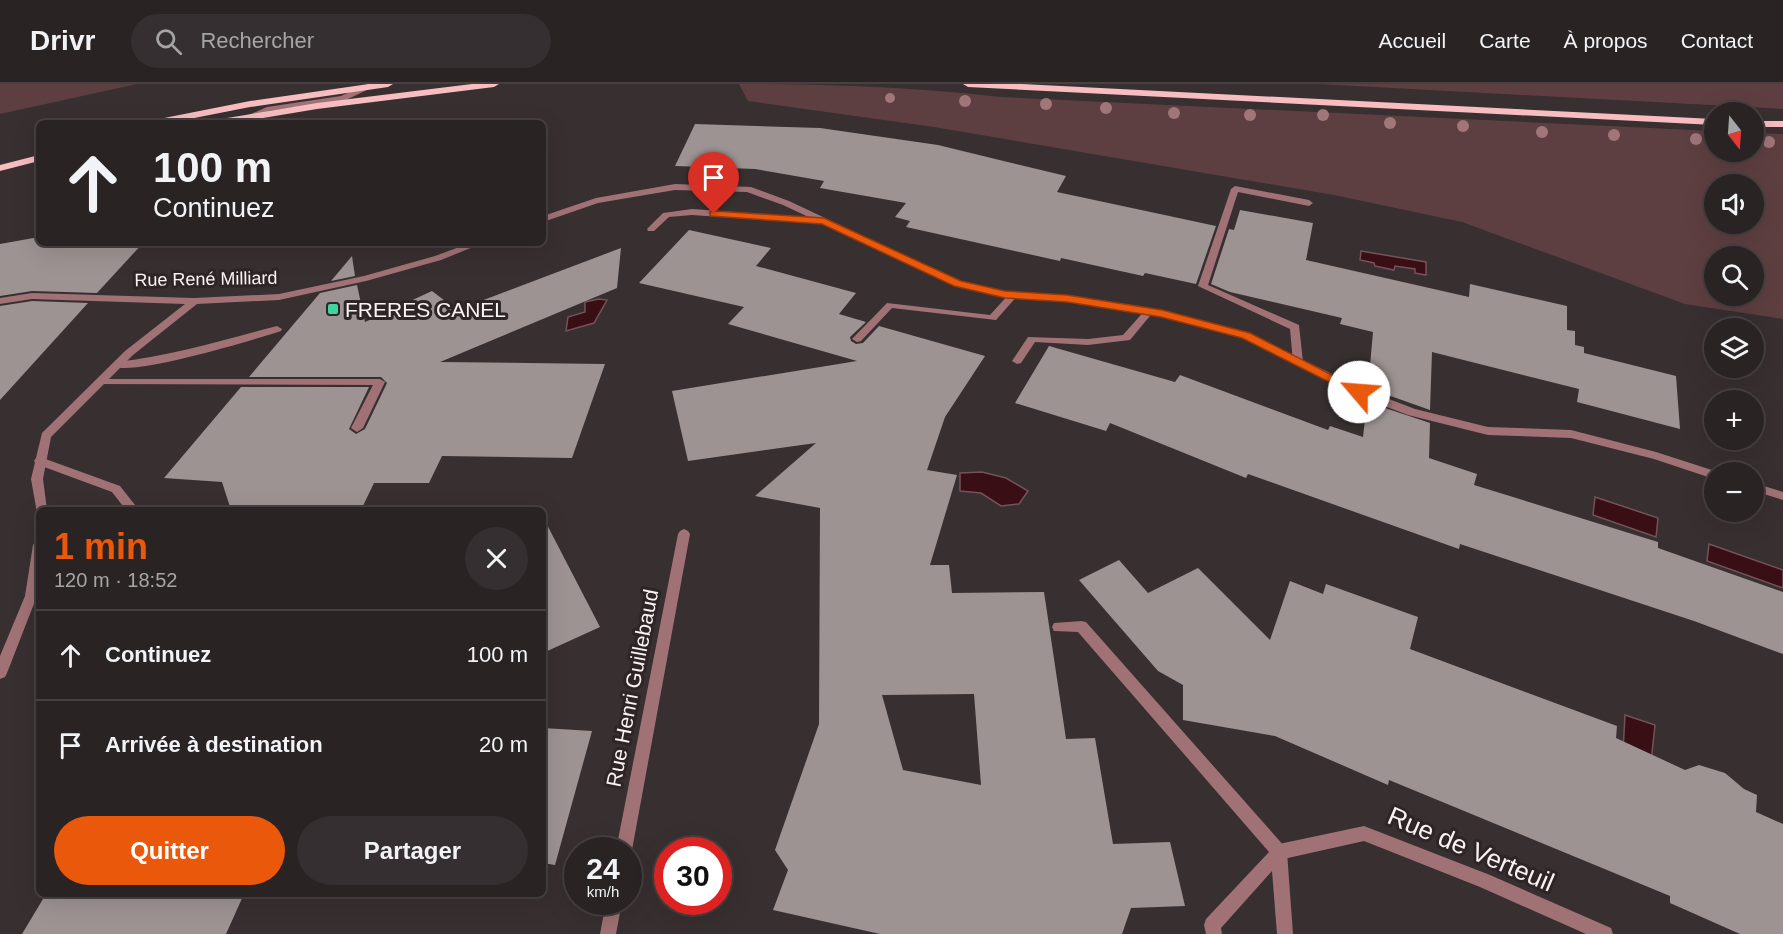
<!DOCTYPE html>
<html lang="fr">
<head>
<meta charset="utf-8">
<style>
	:root { --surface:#2a2324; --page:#362f31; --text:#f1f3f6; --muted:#a5a4a6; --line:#464041; --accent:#ea580c }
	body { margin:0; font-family:Arial,sans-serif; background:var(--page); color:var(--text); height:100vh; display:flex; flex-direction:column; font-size:22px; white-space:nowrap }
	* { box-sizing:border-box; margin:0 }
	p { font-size:20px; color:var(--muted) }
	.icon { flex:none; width:33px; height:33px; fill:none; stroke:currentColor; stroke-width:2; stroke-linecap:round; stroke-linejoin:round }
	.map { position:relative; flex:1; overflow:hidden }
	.side { position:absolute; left:36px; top:423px; width:510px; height:390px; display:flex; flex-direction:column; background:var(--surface); border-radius:9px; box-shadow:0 6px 24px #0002,0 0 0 2px var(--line) }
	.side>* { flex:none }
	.hud { position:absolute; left:36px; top:36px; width:510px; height:126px; border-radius:9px; box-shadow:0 6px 24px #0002,0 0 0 2px var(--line); background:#2a2324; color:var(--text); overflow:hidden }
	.needle { width:39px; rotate:163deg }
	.buttons { position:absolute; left:1704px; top:18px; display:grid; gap:12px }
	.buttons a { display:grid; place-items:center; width:60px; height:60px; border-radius:50%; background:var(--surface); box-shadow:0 6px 24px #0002,0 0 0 2px var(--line); font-size:30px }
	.speed { position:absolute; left:564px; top:753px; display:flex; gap:12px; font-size:30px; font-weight:700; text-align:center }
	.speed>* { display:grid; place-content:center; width:78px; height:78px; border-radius:50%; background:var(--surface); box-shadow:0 6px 24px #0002,0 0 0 2px var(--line); line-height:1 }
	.speed small { font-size:15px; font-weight:400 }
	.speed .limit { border:9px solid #d22; background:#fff; color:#111 }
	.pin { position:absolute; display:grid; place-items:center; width:51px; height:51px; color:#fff; margin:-62px -26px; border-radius:50% 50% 50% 0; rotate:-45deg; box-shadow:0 0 6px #0007 }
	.pin .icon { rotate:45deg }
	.me { position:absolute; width:66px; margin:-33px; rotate:297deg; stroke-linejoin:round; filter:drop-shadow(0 0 4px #0008) }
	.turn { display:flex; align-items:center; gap:21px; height:126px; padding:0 18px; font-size:27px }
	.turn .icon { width:78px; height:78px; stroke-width:2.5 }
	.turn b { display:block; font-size:42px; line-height:51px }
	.round { display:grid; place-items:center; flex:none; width:63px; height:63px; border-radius:32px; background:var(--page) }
	.overview { display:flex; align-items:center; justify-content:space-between; height:102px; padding:0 18px }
	h1 { font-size:36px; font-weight:800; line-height:45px; color:var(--accent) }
	.action { display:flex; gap:12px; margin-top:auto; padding:12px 18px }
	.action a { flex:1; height:69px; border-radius:36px; background:var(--accent); color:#fff; font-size:24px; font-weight:800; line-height:69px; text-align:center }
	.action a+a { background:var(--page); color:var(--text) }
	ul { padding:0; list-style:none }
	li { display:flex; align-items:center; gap:18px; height:90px; padding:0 18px; border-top:2px solid var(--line) }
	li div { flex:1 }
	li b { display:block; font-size:22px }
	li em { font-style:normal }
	header { display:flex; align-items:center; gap:36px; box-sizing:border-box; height:84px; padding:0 30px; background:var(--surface); border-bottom:2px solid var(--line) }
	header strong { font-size:28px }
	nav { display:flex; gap:33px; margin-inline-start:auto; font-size:21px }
	.search { width:420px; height:54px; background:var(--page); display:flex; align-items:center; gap:15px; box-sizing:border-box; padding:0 21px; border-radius:33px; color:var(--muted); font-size:22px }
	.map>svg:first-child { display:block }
	.green { fill:#5e3f41; fill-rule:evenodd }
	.water { fill:#3a0e15; stroke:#735358; stroke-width:1.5 }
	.building { fill:#9d9393; fill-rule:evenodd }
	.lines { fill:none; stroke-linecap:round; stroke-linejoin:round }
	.lane { fill:#a07275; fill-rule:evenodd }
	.street { fill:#a07275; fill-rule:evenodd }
	.primary { fill:#f7bdc0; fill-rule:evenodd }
	.tree { fill:#a07679 }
	.route { fill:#ea580c; stroke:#983908; stroke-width:1.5 }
	.poi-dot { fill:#42d4a0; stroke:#2e2526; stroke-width:2 }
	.labels { text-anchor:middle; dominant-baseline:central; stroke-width:6; stroke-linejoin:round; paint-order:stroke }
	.far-street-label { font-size:18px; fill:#f9f3f3; stroke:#2e2526 }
	.poi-label { font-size:21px; fill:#f9f3f3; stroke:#2e2526; text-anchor:start }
	.street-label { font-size:21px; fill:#f9f3f3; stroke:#2e2526 }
	.near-street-label { font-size:26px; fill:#f9f3f3; stroke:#2e2526 }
</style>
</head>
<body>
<header>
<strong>Drivr</strong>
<div class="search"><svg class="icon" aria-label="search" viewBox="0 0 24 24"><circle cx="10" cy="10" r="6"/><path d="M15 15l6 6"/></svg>Rechercher</div>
<nav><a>Accueil</a><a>Carte</a><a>À propos</a><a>Contact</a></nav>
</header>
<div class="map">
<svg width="1783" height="850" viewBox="0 0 1783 850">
	<rect width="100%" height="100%" fill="#382f30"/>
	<path class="green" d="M0,0H137L0,30Z
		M739,0C827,0 913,3 1000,13L1714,47V68H1754V49L1783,50V235L1685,220L1462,138L1334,111L934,43L748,17ZM1714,100H1754V140H1714ZM1714,172H1754V212H1714Z
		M1314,0H1783V25L1338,1Z"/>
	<path class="water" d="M1361,167L1426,178V191L1415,189V185L1395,182L1394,186L1375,182L1374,179L1360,176Z
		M599,215L607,216L594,239L566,247L568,233L585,228V218Z
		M982,388L1006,394L1028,407L1019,420L1001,422L981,409L960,407V389Z
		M1595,413L1658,434L1656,453L1593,431Z
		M1709,460L1783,486V504L1707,477Z
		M1625,631L1655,641L1649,696L1622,686Z"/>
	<path class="building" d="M695,40L820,44L938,61L1066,92L1057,108L1216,142L1196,200L1145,189L1143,192L1061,174L1060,177L906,143L910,137L895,133L906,119L820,104L824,97L755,85L675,82Z
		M1240,126L1313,139L1306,176L1469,213L1470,200L1567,222V246L1575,247V261L1584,263V269L1676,292L1680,345L1577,318L1579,305L1432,268L1430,326L1368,304L1373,248L1340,240L1342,234L1230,208L1211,200L1229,145L1234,146Z
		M689,146L771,164L756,182L856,209L839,230L866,238L850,253L851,257L856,260L863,259L879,242L985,272L945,333L927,386L957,391L930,481H949L952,509L1044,508L1066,655L1095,654L1113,760L1170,758L1185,822L1131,824L1122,850H880L773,826L788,786L775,766L819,640L820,424L755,412L816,359L688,377L672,307L857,277L728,240L744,223L639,199ZM974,610L981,701L903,686L882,611Z
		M39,153V159H143L97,209L32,207L0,212V160Z
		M621,164L617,204L440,278L605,280L572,374L442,372L429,399H374L361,426H231L222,398L164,394L241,303H369L349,345L356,350L365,345L387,299L381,293H249L320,209L357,201L365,238L432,207L457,226Z
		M352,172L355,192L331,197Z
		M32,217L88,219L0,316V222Z
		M1049,262L1175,298L1180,291L1328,346L1330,342L1363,353L1367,318L1430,339L1429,374L1477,390L1474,401L1658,458V464L1783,508V570L1694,537L1460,460L1459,465L1248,390L1246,394L1110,339L1106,347L1015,319Z
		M543,433L600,543L543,569Z
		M1119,476L1148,509L1198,484L1270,556L1290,497L1323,510L1326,500L1418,533L1410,565L1617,642L1616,654L1685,686L1699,681L1725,689L1744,705L1757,711L1756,728L1783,740V850H1740L1670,819V812L1389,696L1388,701L1275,652L1183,636V601L1158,587L1079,496Z
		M543,644L592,647L555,781L543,779Z
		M46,810H244L226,850H22Z"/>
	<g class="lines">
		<path class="lane" d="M368,0L375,2L346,16L269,27L248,35L244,33L267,23L341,12Z
			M1235,102L1309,116L1313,119L1309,122L1238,108L1208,201L1299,241L1303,278L1302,280L1298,281L1293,278L1290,245L1198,202L1231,105Z
			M692,125L824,134L828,137L824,140L692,131L669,133L654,147H648L647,145L663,129Z
			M1013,208L1018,211L996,236L892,224L861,257L857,258L852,255L887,219L990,231L1010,209Z
			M1149,224L1154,227L1130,256L1088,261L1035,258L1021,279L1017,280L1012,277L1028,253L1088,255L1123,251L1146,225Z
			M277,242L282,245L281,247C256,255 126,295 111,281L116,278C172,272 223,256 277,242Z
			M99,295H380L385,298L363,344L357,348L351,344L373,301L95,300L94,298Z
			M40,373L120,402L139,426H126L112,408L36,380L34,377L36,374Z
			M1081,537L1086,538L1285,763L1287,768L1293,850H1277L1272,787L1221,844L1222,850H1206L1204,841L1206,835L1269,768L1078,548L1054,547L1052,543L1054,539Z"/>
		<path class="street" d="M675,100L751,103L789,117L961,198L1005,207L1067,211L1162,226L1250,250L1363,305L1415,325L1488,343L1571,346L1656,368L1718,388H1714V395L1654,375L1571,354L1488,351L1408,331L1355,311L1242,254L1161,232L1067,217L1005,213L955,202L783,121L747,108L675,106L598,119L543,138V132L596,114Z
			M470,159H483L441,176L366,197L279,216L197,220L133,271L51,353L43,395L47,426H39V430L37,429L31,395L42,349L125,267L185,220L32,215L0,220V214L32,209L194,214L279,210L364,192L435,172Z
			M1754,399L1783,408V416L1754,407Z
			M684,445L688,447L690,450L632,766L628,772V766H616L678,450L680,447Z
			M39,456L37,512L7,589L5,593L0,595V572L25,512L33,461L35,458Z
			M1364,742L1490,791L1611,844L1613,850H1586L1480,803L1364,757L1279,776L1273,773L1271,768L1273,763L1279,760Z
			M606,818H622L616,850H600Z"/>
		<path class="primary" d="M369,0H393L388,3L250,23L169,39H149L154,36L250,17Z
			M472,0H499L494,3L317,25L232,39H210L215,36L317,19Z
			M963,0H1022L1714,35V41L968,3Z
			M1754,37H1783V43H1754Z
			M39,71V77L0,87V81Z"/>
	</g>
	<g class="tree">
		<circle cx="890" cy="14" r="5"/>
		<circle cx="965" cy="17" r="6"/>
		<circle cx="1046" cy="20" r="6"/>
		<circle cx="1106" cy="24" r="6"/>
		<circle cx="1174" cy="29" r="6"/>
		<circle cx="1250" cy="31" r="6"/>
		<circle cx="1323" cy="31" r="6"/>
		<circle cx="1390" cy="39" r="6"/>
		<circle cx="1463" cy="42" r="6"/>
		<circle cx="1542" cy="48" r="6"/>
		<circle cx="1614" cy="51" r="6"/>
		<circle cx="1696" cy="55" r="6"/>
		<circle cx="1769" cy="58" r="6"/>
	</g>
	<path class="route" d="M714,127L824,134L961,197L1005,207L1067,211L1162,226L1250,249L1365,308L1359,312L1355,311L1242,254L1161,233L1067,218L1005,214L954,202L822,140L710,132V128Z"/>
	<rect class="poi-dot" x="327" y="219" width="12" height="12" rx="3"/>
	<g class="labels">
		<g class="far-street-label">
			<text transform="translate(206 195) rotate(-1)">Rue René Milliard</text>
		</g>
		<g class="poi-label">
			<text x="345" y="225">FRERES CANEL</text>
		</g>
		<g class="street-label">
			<text transform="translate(632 604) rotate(-79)">Rue Henri Guillebaud</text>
		</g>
		<g class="near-street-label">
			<text transform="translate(1471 765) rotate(23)">Rue de Verteuil</text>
		</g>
	</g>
</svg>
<div class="buttons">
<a><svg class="needle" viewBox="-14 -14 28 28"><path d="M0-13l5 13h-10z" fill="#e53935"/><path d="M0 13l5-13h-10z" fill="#a5a4a6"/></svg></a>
<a><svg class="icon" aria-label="sound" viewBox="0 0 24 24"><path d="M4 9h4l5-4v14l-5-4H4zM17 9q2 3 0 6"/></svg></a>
<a><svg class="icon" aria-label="search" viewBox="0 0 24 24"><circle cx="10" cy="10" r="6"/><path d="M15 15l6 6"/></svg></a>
<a><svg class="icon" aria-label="layers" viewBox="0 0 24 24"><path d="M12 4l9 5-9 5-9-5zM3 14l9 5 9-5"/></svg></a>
<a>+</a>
<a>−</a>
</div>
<div class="speed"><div>24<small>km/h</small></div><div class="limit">30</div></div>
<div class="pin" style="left:714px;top:130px;background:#d93025"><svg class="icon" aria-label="arrive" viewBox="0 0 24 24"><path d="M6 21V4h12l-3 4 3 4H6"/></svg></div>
<svg class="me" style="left:1359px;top:308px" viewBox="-20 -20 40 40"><circle r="19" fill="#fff"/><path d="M0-13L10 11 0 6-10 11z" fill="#ea580c"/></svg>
<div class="hud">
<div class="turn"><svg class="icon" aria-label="ahead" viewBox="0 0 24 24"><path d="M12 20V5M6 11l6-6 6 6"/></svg><div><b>100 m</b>Continuez</div></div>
</div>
<section class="side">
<div class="overview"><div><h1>1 min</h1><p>120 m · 18:52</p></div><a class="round"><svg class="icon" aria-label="close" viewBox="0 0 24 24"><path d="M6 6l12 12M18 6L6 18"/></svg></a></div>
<ul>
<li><svg class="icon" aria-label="ahead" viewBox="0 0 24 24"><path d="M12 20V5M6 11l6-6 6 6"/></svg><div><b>Continuez</b></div><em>100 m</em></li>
<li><svg class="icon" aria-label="arrive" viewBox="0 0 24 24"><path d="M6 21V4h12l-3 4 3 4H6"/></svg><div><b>Arrivée à destination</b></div><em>20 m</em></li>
</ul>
<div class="action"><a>Quitter</a><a>Partager</a></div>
</section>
</div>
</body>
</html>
